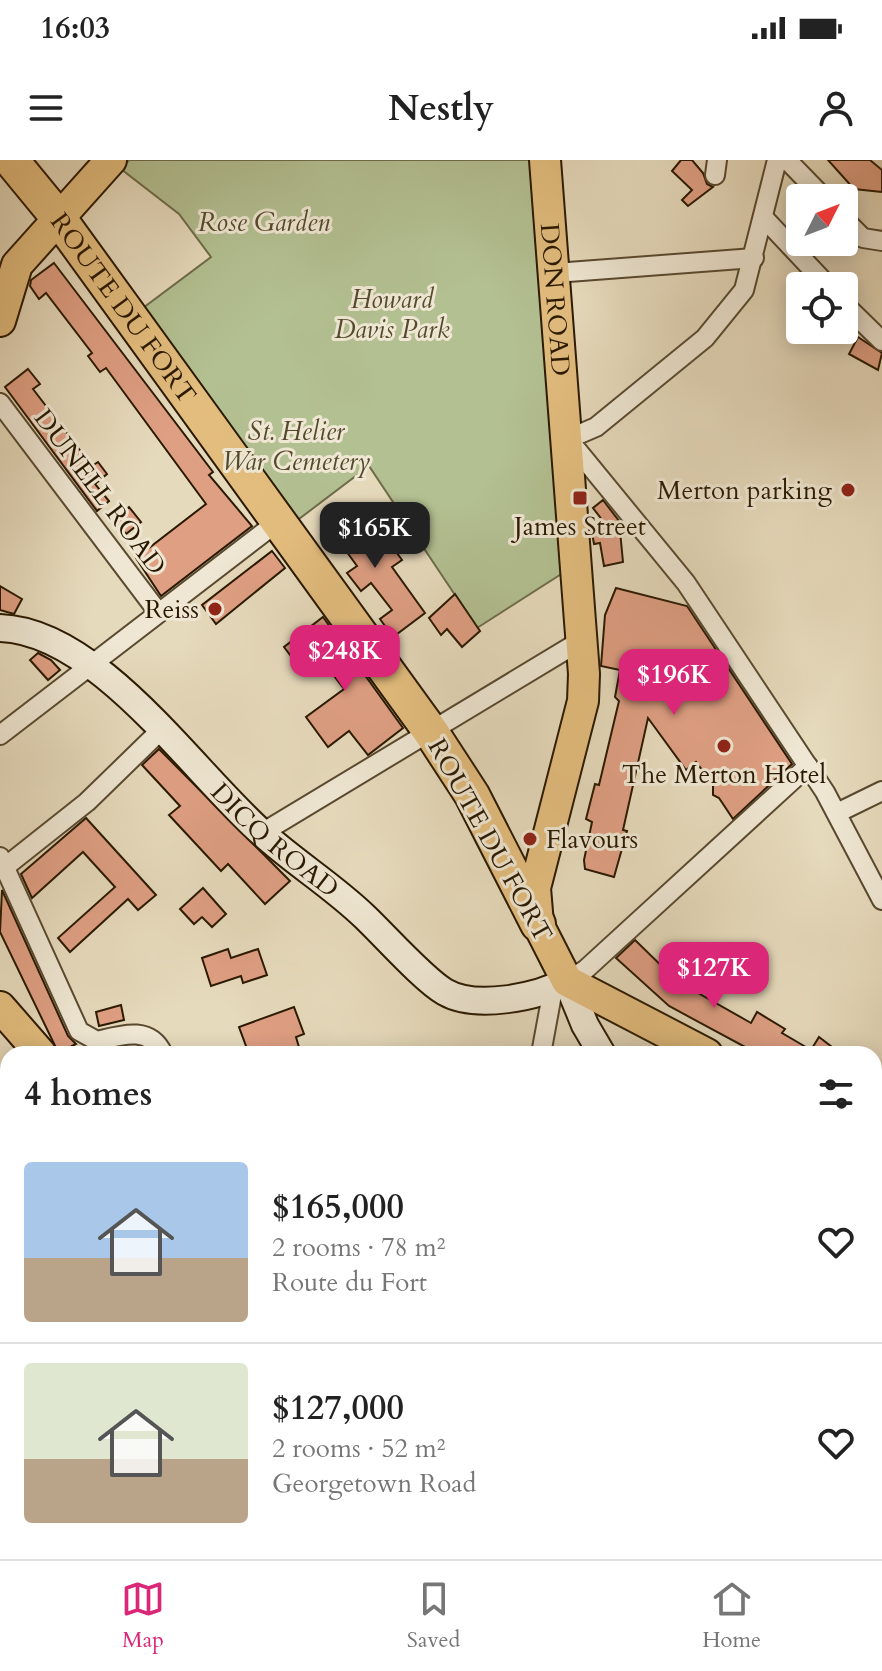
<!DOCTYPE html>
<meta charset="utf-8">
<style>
body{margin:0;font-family:Cardo,serif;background:#f6f6f6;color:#222;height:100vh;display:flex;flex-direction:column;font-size:30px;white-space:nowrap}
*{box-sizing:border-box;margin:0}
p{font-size:26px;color:#767676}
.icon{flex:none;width:44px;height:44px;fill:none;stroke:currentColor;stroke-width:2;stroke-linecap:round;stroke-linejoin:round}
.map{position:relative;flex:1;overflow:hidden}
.drawer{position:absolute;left:0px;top:886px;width:882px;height:514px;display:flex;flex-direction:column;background:#fff;border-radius:24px 24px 0 0;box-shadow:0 4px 20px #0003}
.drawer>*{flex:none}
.needle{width:52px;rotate:48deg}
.controls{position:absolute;left:786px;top:24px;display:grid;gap:16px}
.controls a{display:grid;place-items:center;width:72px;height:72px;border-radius:8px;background:#fff;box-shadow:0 4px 20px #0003;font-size:40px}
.price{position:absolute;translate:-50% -68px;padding:0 18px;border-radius:16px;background:#db2777;color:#fff;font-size:26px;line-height:52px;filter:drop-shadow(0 2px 4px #0008)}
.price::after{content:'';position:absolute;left:50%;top:48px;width:24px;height:18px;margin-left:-12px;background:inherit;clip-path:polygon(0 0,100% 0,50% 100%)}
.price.active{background:#222;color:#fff}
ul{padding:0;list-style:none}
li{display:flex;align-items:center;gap:24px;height:200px;padding:0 24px}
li+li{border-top:2px solid #e0e0e0}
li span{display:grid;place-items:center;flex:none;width:224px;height:160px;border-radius:8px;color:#555}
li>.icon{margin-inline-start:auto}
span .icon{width:96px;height:96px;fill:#fffc;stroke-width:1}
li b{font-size:34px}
h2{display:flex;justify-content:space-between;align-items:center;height:96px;padding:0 24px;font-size:34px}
.status{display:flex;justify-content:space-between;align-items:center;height:56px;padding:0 40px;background:#fff;direction:ltr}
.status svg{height:22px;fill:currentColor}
header{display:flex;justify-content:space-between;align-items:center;height:104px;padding:0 24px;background:#fff;font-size:36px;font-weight:700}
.tab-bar{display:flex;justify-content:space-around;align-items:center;height:112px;border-top:2px solid #e0e0e0;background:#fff;font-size:22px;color:#767676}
.tab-bar a{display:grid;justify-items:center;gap:4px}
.tab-bar .active{color:#db2777}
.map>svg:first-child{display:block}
</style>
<div class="status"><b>16:03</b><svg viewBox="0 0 49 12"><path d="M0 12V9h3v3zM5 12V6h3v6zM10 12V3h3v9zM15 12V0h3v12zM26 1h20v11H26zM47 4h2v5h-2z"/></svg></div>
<header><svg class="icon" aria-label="menu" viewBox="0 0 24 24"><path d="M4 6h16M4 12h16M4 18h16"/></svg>Nestly<svg class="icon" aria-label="person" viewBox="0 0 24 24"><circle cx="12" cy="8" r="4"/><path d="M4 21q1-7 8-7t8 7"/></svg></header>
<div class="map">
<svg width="882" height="1399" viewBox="0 0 882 1399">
<rect width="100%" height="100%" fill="#e6dabc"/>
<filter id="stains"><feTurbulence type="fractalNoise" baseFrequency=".0025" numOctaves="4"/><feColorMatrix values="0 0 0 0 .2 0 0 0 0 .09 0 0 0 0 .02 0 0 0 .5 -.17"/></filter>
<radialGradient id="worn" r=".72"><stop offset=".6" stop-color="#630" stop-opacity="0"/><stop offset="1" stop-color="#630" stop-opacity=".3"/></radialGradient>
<!-- green -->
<polygon fill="#b3c092" stroke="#6e6c4a" stroke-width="2" points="129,0 535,0 566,411 477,468 369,306 291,365 139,151 211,97 179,54 121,9"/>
<!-- water -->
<polygon fill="#97bab5" stroke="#6b7a6d" stroke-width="2" points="0,1305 8,1392 10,1399 0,1399"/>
<!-- building -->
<g fill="#df9f83" stroke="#2a1901" stroke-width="2">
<polygon points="681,0 692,0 703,13 707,24 713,27 688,46 682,40 692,30 672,11"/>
<polygon points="828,0 870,0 882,10 882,32 854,29"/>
<polygon points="54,103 213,312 209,315 252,366 161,436 136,398 206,344 106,208 100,212 88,196 92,193 46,133 39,139 30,126 31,120"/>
<polygon points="858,177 882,193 878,210 849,194"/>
<polygon points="28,209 40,224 33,229 92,306 98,302 107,314 95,324 109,341 97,351 5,227"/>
<polygon points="603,340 619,361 623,402 604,406 600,383 594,384 591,367 606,365 593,348"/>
<polygon points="344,344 379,390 389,382 402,400 392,407 425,453 393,477 380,459 392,450 371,423 361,431 347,413 357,406 323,359"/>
<polygon points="129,347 141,362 126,374 114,358"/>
<polygon points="272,391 285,408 216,464 202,445"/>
<polygon points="0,426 22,439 14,454 0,450"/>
<polygon points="616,428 687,446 792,604 733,659 719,638 713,635 713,624 696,602 686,610 648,558 623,670 627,671 614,717 585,709 584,700 592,662 586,659 595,624 599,625 619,541 615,537 620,510 601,506 605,455"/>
<polygon points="455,434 480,471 462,487 447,469 441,475 429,458"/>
<polygon points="323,457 403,568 368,595 349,571 328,587 306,557 344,529 315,491 297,504 284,487"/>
<polygon points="38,493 51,500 60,510 48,520 30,500"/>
<polygon points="159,589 290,721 265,744 228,704 221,711 169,655 180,646 142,605"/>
<polygon points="86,658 156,735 138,750 128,739 70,792 58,778 115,727 83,692 32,738 21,714"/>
<polygon points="203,728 226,754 212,767 202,757 194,764 180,749"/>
<polygon points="2,730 68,876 76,884 72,886 77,894 59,894 0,772"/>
<polygon points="635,780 677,821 751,863 757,852 785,869 782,873 811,890 819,877 841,894 758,894 669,846 616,798"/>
<polygon points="228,789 231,798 258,789 267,815 243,823 241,816 211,826 202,798"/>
<polygon points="121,845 124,860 99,866 96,852"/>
<polygon points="294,847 304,874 296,877 301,894 249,894 239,867"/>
</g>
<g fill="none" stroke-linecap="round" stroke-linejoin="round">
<!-- street casing -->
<g stroke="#594930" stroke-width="22">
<g id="street">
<polyline points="777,0 744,130 705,178 596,267 568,279 686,423 825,632 882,740"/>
<polyline points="787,0 824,38"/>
<polyline points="715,15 717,0"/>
<polyline points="763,57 828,126"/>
<polyline points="844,59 863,78 882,81"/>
<polyline points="555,113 754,98"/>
<polyline points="844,144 882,181"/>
<polyline points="0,243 158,452"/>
<polyline points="0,575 276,363"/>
<polyline points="837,653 882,631"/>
<polyline points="262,673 582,480"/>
<path d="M 0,697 L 79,871 L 97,881 C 121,875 150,865 163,894"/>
<polyline points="5,707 87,642 161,570"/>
<polyline points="567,821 585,810 808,606"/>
<polyline points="541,894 553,829"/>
<polyline points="874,1241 882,1234"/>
<polyline points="847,1392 863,1399"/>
<polyline points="771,1399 772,1392"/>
</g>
</g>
<!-- secondary casing -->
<g stroke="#2a1901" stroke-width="30">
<g id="secondary">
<path id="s1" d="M 0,468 C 98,471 193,612 262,673 C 295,703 333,726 365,757 C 385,776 424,820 445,832 C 476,850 538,837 567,821 L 585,865 L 602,894"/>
<polyline points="739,1399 739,1392"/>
</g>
</g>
<!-- primary casing -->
<g stroke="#2a1901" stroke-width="34">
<g id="primary">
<path id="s2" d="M 545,0 L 584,514 L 583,541 L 535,728 L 538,764 L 567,821 L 707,894"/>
<polyline points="0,161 17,105 111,0"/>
<polyline points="0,847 41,894"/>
<polyline points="874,985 882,989"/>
<polyline points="265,1392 266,1399"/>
<polyline points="171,1399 172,1392"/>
</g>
</g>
<!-- highway casing -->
<g stroke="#2a1901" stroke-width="38">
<g id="highway">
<path id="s3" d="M 11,0 L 57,56 L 431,572 L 472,635 L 538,764"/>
</g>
</g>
<!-- street -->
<use href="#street" stroke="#efe7d3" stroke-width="18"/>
<!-- secondary -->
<use href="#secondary" stroke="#efe7d3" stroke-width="26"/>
<!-- primary -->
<use href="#primary" stroke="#e3bd7e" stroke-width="30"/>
<!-- highway -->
<use href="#highway" stroke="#e3bd7e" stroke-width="34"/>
</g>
<!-- markers -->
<g fill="#8f2418" stroke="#efe7d3" stroke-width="3">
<circle cx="848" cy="330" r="8"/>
<rect x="572" y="330" width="16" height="16" rx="4"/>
<circle cx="215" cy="449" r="8"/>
<circle cx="724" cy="586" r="8"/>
<circle cx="530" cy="679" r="8"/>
</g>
<g text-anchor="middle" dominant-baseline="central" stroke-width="6" stroke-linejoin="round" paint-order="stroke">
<!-- park labels -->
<g font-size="26" font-style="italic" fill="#534b2c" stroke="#efe7d3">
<text x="264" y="62">Rose Garden</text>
<text x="392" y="139">Howard<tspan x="392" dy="30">Davis Park</tspan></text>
<text x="296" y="271">St. Helier<tspan x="296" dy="30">War Cemetery</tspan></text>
</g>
<!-- street labels -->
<g font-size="26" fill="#2a1901" stroke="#efe7d3">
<text stroke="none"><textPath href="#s2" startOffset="140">DON ROAD</textPath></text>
<text stroke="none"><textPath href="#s3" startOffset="186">ROUTE DU FORT</textPath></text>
<text transform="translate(100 332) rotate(53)">DUNELL ROAD</text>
<text stroke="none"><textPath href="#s1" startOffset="354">DICQ ROAD</textPath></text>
<text transform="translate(490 680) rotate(61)">ROUTE DU FORT</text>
</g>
<!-- poi labels -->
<g font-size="26" fill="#2a1901" stroke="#efe7d3" text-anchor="end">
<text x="832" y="330">Merton parking</text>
<text x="580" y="366" text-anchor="middle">James Street</text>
<text x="199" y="449">Reiss</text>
<text x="724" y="614" text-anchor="middle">The Merton Hotel</text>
<text x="546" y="679" text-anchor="start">Flavours</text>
</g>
</g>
<rect width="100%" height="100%" filter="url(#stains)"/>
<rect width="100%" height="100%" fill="url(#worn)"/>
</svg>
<div class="controls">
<a><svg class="needle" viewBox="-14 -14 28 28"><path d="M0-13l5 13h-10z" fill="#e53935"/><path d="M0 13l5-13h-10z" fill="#767676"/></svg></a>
<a><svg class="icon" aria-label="locate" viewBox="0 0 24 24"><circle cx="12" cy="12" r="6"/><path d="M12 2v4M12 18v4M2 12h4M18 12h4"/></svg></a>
</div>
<b class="price active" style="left:375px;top:410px">$165K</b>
<b class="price" style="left:345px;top:533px">$248K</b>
<b class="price" style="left:674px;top:557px">$196K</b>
<b class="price" style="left:714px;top:850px">$127K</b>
<section class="drawer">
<h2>4 homes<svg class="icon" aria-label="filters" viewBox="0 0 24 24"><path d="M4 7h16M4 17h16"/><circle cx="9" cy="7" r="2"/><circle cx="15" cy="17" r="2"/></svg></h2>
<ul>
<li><span style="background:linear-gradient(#a9c7e8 60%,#b9a48a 0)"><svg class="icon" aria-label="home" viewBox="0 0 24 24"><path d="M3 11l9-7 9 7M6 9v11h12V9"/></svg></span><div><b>$165,000</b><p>2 rooms · 78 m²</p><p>Route du Fort</p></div><svg class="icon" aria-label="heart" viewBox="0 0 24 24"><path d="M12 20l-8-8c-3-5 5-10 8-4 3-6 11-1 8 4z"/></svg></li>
<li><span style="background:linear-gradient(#dfe7d0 60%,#b9a48a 0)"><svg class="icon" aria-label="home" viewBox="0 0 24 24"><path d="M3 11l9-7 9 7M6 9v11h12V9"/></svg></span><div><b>$127,000</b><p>2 rooms · 52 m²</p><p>Georgetown Road</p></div><svg class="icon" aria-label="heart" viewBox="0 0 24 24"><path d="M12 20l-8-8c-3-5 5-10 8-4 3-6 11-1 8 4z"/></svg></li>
</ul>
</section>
</div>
<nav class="tab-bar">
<a class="active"><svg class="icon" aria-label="map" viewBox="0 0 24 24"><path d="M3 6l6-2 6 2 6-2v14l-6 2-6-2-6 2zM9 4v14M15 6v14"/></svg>Map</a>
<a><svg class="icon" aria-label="saved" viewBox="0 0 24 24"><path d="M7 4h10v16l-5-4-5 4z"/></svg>Saved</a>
<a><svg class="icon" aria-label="home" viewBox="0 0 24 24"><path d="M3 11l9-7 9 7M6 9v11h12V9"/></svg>Home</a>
</nav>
